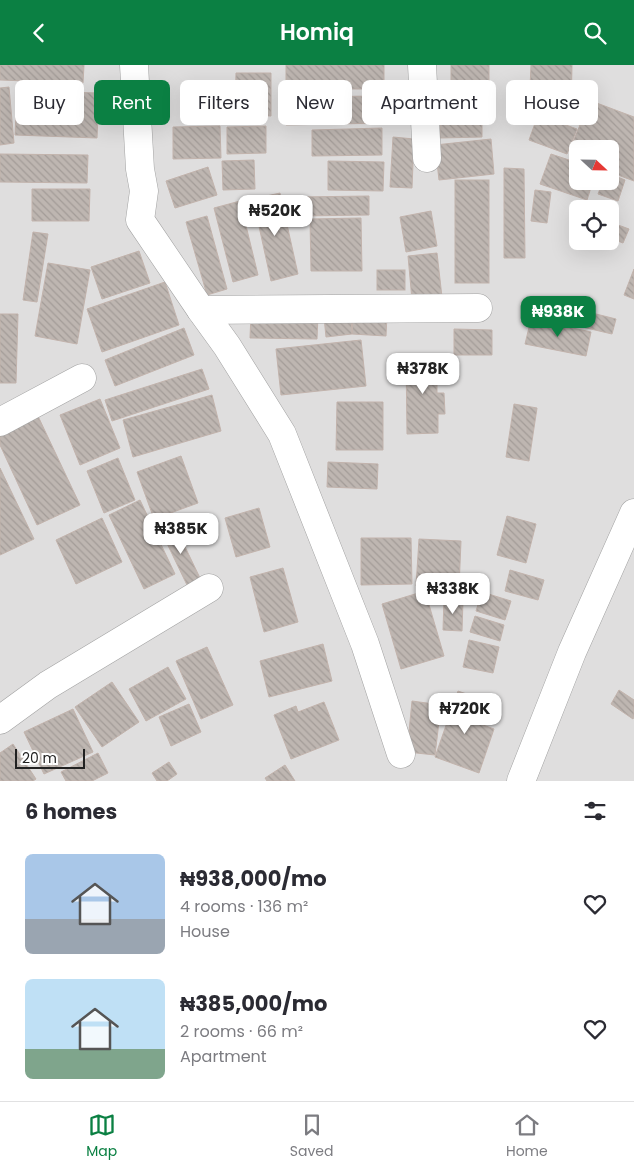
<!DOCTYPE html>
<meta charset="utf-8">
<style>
body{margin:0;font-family:Poppins,sans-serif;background:#f7f7f7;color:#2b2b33;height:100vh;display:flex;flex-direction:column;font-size:19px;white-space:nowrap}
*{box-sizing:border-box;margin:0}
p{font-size:16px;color:#7c7c81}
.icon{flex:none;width:28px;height:28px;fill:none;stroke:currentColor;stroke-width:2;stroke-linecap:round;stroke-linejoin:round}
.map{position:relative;height:716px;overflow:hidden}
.panel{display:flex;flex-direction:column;background:#fff;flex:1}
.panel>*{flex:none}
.guide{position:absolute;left:15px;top:15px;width:605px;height:45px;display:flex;gap:10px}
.needle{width:32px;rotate:112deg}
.buttons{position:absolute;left:569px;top:75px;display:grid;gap:10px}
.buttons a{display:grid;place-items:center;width:50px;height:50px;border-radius:8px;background:#fff;box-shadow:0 5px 20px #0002;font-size:25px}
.scale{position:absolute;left:15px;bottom:12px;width:70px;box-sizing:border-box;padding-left:5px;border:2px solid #212121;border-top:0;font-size:14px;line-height:18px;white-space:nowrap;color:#212121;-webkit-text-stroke:4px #fff;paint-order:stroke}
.price{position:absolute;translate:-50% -42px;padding:0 11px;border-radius:10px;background:#fff;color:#222;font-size:16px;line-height:32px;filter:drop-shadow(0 1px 2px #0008)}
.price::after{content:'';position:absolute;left:50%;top:30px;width:15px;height:11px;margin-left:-8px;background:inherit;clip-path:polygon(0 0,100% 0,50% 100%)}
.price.selected{background:#0b8043;color:#fff}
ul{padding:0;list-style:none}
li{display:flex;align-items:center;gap:15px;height:125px;padding:0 25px}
li span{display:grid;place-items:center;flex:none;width:140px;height:100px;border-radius:8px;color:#555}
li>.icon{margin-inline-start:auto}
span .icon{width:60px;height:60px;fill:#fffc;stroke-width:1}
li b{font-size:21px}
h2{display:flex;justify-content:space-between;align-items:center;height:60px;padding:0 25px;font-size:21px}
.tag{padding:0 18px;border-radius:8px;background:#fff;box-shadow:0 5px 20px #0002;font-size:18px;line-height:45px}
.tag.selected{background:#0b8043;color:#fff}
header{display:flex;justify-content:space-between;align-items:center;height:65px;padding:0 25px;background:#0b8043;color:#fff;font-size:22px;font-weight:600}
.tab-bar{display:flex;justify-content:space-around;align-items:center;height:70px;border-top:1px solid #e1e1e2;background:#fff;font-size:14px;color:#7c7c81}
.tab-bar a{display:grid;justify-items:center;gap:2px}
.tab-bar .selected{color:#0b8043}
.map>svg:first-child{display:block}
</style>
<header><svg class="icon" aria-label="back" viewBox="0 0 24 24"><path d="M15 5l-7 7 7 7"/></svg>Homiq<svg class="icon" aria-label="search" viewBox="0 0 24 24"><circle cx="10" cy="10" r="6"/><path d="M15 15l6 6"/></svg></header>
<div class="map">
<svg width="634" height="716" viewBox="0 0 634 716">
<defs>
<pattern id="building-back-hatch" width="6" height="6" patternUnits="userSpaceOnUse" patternTransform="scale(1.25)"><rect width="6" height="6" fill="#beb6b1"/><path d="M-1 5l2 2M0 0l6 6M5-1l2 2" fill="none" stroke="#a39c98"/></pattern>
</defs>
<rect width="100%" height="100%" fill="#f1ede9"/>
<!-- residential -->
<path fill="#dfdede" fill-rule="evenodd" d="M 0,0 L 634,0 L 634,716 L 0,716 ZM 578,84 L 610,84 L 610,116 L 578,116 ZM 578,144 L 610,144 L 610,176 L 578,176 Z"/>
<!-- building -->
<g fill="url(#building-back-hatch)" stroke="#c2b3ac">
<polygon points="0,0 84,0 83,18 0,15"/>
<rect x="286" y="0" width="98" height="24"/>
<rect x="451" y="0" width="38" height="24"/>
<polygon points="531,0 572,0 571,45 529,45"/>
<polygon points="236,8 271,8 271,51 235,50"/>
<polygon points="9,22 14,78 0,80 0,23"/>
<polygon points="17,26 99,28 97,73 15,70"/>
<polygon points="383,31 383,58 286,60 285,32"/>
<polygon points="586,34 634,52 634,116 610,107 610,84 578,84 578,94 574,93 579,79 573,77 580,60 576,59"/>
<polygon points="538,50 577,64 567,89 529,75"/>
<polygon points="482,54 482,72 440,73 440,55"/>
<polygon points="220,61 221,93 173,94 173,62"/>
<polygon points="266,61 266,88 227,89 227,62"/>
<polygon points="382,63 382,90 312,91 312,65"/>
<polygon points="393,72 414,74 412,123 390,122"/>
<polygon points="491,74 494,109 439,115 435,80"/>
<polygon points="0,89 88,90 87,118 0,117"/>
<polygon points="551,89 578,98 578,116 593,116 587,135 540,119"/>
<polygon points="254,95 255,124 223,125 222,96"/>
<polygon points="328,96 384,97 383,126 328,125"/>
<polygon points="208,102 217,130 175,143 166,116"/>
<polygon points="504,103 524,104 525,193 504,193"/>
<polygon points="610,109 625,115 618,136 598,129 603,116 610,116"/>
<rect x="455" y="115" width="34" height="103"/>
<polygon points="32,124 90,124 89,156 32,156"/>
<polygon points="535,125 551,127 547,158 531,156"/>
<polygon points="280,128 298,209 271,216 253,134"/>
<polygon points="369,131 369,150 299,151 299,132"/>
<polygon points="240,136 258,210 233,217 214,143"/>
<polygon points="431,146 437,181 406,187 400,152"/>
<polygon points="207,151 227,224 207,230 186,157"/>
<polygon points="361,153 362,206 311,206 310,154"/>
<polygon points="610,157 629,164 623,178 610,173"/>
<polygon points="33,167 48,169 37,237 23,235"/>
<polygon points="139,186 150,218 102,234 91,202"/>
<polygon points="437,188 442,232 412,235 408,191"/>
<polygon points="48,198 90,205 77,279 35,271"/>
<polygon points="634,204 634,234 624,230"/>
<rect x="377" y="205" width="28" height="20"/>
<polygon points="165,217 179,260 102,287 87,244"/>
<polygon points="544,236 616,254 612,269 540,252"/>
<polygon points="353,248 387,250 386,271 352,269"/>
<polygon points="0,249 18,249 16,318 0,318"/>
<polygon points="251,249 318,250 317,274 250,273"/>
<polygon points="351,250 352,269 326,272 324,252"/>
<polygon points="531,254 591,267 586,291 525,279"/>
<polygon points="184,263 194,290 115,321 105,295"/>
<polygon points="454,264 492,265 492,290 454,290"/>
<polygon points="361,275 366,321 281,330 276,284"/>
<polygon points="437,290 437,328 444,328 445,349 438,349 438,368 407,369 406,291"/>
<polygon points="202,304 209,324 112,356 105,335"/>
<polygon points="212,330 221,366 133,392 123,355"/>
<polygon points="100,334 120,383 80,400 60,350"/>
<polygon points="337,337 383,337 383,385 336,385"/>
<polygon points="514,339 537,343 529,396 506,392"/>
<polygon points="37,349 80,440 37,460 0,380 0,367"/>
<polygon points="181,391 198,438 154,454 137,407"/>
<polygon points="118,393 135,435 104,448 87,406"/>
<polygon points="328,397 378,399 377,424 327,422"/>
<polygon points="0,403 34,474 0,490"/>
<polygon points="140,435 175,509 144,524 109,450"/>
<polygon points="259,443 270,482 236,492 225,453"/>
<polygon points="507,451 536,459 526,498 497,490"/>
<polygon points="102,453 122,497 76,519 56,475"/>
<polygon points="175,461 200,513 187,520 162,468"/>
<polygon points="361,473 411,473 412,519 361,520"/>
<polygon points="419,474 461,476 459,523 416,521"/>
<polygon points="283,503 298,557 264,567 250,512"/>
<polygon points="510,505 544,515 538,535 505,526"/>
<polygon points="425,526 444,591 401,604 382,539"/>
<polygon points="482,527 511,536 505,555 476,546"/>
<polygon points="444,534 463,535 462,566 443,565"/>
<polygon points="475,551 504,560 500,576 470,567"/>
<polygon points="469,575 499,582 493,608 463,602"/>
<polygon points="323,579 332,616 269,632 260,596"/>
<polygon points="207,582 233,640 201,654 176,596"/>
<polygon points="168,602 186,634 146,656 129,624"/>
<polygon points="112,617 139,657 102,682 75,642"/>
<polygon points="619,625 634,635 634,652 633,654 611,639"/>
<polygon points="458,626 478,633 473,646 487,651 483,660 494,664 479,708 435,692"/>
<polygon points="412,636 441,640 435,690 407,687"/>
<polygon points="324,637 339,675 291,694 274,650 296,641 298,647"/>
<polygon points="189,639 201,667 171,681 159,652"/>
<polygon points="73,644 93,687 44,709 24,667"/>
<polygon points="13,679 36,714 33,716 0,716 0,688"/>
<polygon points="98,688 108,708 92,716 66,716 61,707"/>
<polygon points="169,697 177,709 167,716 157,716 152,708"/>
<polygon points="285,700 295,716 267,716 265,713"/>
</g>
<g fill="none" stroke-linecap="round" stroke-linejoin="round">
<!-- minor casing -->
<g stroke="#a2a2a2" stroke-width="29">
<g id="minor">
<polyline points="134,0 140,104 144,126 140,155 201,245 227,281 282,369 365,579 401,689"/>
<polyline points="422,0 427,93"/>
<polyline points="201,245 478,243"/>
<polyline points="0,357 82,313"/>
<polyline points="0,655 48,620 209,523"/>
<polyline points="521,716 572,587 634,448"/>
</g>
</g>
<!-- minor -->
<use href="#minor" stroke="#fff" stroke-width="28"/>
</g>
</svg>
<div class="buttons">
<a><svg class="needle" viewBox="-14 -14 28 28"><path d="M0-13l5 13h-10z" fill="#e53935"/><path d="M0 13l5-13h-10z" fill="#7c7c81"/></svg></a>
<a><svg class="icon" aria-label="locate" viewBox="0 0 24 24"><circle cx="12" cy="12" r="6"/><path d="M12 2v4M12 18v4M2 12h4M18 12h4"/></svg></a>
</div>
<div class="scale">20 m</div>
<b class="price" style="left:275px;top:172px">₦520K</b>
<b class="price selected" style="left:558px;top:273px">₦938K</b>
<b class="price" style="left:423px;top:330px">₦378K</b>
<b class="price" style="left:181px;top:490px">₦385K</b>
<b class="price" style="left:453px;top:550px">₦338K</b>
<b class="price" style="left:465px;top:670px">₦720K</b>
<div class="guide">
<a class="tag">Buy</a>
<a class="tag selected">Rent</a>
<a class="tag">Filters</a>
<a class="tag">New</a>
<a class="tag">Apartment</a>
<a class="tag">House</a>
</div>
</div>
<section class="panel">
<h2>6 homes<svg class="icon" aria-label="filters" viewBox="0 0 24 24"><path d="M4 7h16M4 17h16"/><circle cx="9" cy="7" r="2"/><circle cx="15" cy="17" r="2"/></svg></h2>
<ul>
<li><span style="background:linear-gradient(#a9c7e8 65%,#9aa5b1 0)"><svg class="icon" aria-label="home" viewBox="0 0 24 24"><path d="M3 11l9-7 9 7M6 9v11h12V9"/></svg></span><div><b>₦938,000/mo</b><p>4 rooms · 136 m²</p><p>House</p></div><svg class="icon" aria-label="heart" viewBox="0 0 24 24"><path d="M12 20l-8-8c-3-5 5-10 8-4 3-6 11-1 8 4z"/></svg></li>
<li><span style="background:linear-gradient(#bfe0f5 70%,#7fa58c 0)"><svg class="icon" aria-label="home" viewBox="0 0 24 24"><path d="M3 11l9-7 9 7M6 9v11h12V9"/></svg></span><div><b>₦385,000/mo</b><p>2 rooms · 66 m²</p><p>Apartment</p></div><svg class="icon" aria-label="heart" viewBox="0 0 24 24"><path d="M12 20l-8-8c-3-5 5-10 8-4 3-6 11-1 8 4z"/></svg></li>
</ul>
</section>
<nav class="tab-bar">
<a class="selected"><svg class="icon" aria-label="map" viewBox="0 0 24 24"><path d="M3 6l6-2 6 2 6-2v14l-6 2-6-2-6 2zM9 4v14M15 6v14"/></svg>Map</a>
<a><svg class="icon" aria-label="saved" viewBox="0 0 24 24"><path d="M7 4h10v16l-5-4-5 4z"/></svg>Saved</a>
<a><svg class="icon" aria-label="home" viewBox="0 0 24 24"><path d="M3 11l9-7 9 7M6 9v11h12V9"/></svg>Home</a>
</nav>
